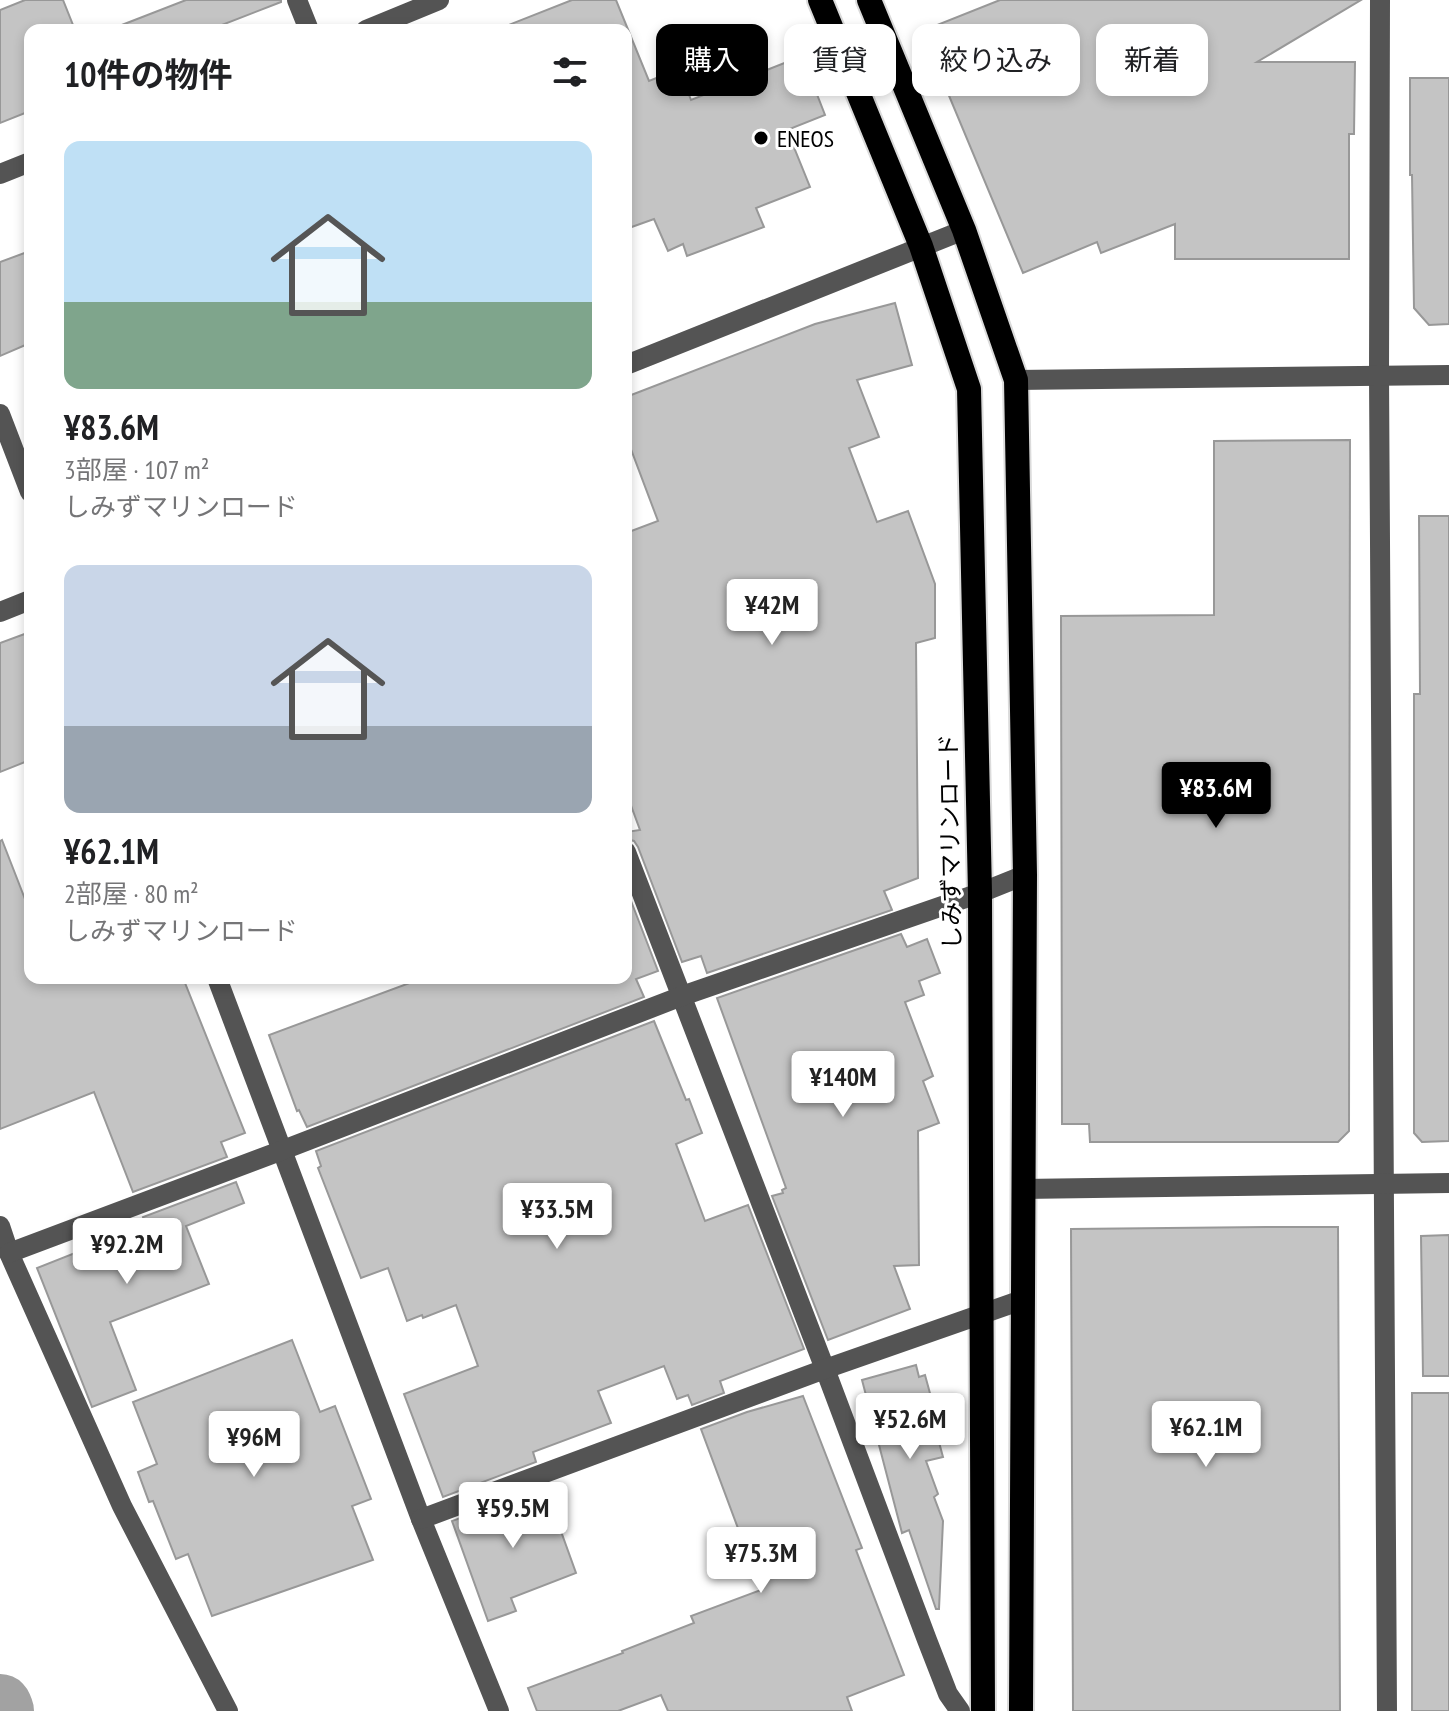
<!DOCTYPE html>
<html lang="ja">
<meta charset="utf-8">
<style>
body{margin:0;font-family:"PT Sans Narrow","Noto Sans JP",sans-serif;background:#f6f6f6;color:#202124;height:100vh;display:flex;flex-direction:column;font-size:30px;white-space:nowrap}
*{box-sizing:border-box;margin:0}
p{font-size:26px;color:#757577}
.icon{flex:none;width:44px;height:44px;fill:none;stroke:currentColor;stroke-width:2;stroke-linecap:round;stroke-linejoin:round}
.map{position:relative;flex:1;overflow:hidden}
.side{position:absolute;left:24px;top:24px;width:608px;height:960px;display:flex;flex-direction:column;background:#fff;border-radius:16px;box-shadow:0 4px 12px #0003}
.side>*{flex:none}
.guide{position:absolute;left:656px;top:24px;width:672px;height:72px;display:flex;gap:16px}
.price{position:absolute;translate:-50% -68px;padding:0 18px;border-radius:8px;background:#fff;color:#222;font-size:26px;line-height:52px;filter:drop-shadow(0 2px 4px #0008)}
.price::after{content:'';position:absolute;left:50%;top:48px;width:24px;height:18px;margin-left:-12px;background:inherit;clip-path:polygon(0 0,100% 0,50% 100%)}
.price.selected{background:#000;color:#fff}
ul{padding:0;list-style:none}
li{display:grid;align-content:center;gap:16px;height:424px;padding:0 40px}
li span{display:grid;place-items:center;height:248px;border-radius:16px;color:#555}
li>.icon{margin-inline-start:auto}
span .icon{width:144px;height:144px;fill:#fffc;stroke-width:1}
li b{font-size:34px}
h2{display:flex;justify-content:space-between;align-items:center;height:96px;padding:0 40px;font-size:34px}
.pill{padding:0 28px;border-radius:16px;background:#fff;box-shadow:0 4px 12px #0003;font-size:28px;line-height:72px}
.pill.selected{background:#000;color:#fff}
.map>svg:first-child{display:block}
</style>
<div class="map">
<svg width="1449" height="1711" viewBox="0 0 1449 1711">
<rect width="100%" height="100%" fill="#fff"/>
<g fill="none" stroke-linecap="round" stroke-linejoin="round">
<!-- river -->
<polyline stroke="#a2a2a2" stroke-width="64" points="0,1706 2,1711"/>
</g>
<!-- building -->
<g fill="#c4c4c4" stroke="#989898" stroke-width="2">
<polygon points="25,0 63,0 75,30 30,30 30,111 0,123 0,10"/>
<polygon points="186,0 281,0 281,2 209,30 114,30 114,28"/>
<polygon points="572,0 616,0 649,81 679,69 691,100 802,56 825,115 787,130 810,187 756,208 764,227 687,256 683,244 668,251 654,219 626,229 626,30 501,30 501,28"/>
<polygon points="1000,0 1361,0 1257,62 1355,62 1354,134 1349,134 1349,259 1175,259 1175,224 1101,253 1097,242 1023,273 922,31"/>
<polygon points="1410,78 1449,78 1449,324 1429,325 1414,308 1412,175 1410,175"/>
<polygon points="30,251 30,343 0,356 0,262"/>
<polygon points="895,303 912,365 857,380 879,437 849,448 877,522 908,511 935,584 935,638 916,643 918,878 884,891 892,910 707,973 701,956 682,962 638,847 634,841 626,839 626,832 640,830 626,792 626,533 658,521 626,436 626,397 815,324"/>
<polygon points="1350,440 1349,1131 1338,1142 1090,1142 1089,1124 1062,1124 1061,616 1214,615 1214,441"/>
<polygon points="1419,516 1449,516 1449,1141 1422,1142 1414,1133 1414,694 1420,694"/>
<polygon points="30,632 30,760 0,772 0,643"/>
<polygon points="2,840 30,912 30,978 183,978 245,1133 221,1142 227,1157 133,1192 94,1092 0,1129 0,841"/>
<polygon points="626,888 658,971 636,979 644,997 307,1127 299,1110 297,1111 269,1035 423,978 626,978"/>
<polygon points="901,934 907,947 927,939 940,973 919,981 924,995 905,1002 933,1076 923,1081 939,1123 918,1131 919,1265 894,1266 910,1309 828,1340 772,1196 783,1193 782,1190 786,1188 717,998"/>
<polygon points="654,1021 686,1100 689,1099 702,1133 676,1144 705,1221 748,1205 804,1349 720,1381 724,1393 692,1405 688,1395 677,1399 664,1366 598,1391 611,1423 533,1452 536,1462 443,1497 404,1394 478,1366 456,1305 423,1318 422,1315 407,1321 388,1268 361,1278 318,1168 321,1166 316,1151"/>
<polygon points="236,1182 244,1203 186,1226 209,1284 110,1322 136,1390 92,1407 37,1268 146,1225 143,1217"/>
<polygon points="1266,1227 1338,1227 1340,1711 1073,1711 1071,1229"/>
<polygon points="1449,1235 1449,1376 1423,1376 1421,1236"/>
<polygon points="292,1340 320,1412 335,1406 371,1499 352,1506 373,1560 212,1616 188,1554 176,1559 153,1501 149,1502 138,1472 157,1464 133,1402"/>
<polygon points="916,1365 919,1377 925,1375 934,1408 930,1409 943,1457 926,1461 938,1494 934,1497 943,1521 939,1609 936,1609 909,1530 902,1533 862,1380"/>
<rect x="1412" y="1393" width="37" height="318"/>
<polygon points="803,1396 862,1548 856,1550 904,1675 847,1697 852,1711 668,1711 661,1695 618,1711 537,1711 528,1688 623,1653 622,1651 694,1623 691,1616 761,1590 701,1429 747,1412"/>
<polygon points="545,1487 576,1573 511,1598 516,1611 488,1621 452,1521"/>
</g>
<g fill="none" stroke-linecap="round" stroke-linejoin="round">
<!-- highway casing -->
<g stroke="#dbdbdb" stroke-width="28">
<g id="highway">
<polyline points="820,0 921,246 969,389 980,893 983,1711"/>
<polyline points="869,0 964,230 1016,380 1025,875 1021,1711"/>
</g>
</g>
<!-- minor -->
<g stroke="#545454" stroke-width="20">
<polyline points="297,0 309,30"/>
<polyline points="1380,0 1379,375 1387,1711"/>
<polyline points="366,30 439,0"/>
<polyline points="0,174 30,162"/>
<polyline points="626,365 964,230"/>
<polyline points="1016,380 1449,375"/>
<polyline points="0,414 30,492"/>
<polyline points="0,612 30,600"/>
<polyline points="626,852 825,1369 927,1640 948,1694 960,1711"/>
<polyline points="217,978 421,1519 499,1711"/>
<polyline points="1022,1189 1449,1183"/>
<polyline points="0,1226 9,1253 122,1506 228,1711"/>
<polyline points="9,1253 283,1150 682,996 980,893 1025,875"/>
<polyline points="421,1519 825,1369 1022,1300"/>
</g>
<!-- highway -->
<use href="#highway" stroke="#000" stroke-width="24"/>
</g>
<!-- markers -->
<circle fill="#000" stroke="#fff" stroke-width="3" cx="761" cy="138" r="8"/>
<g text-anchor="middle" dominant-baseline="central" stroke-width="6" stroke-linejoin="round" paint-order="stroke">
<!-- poi labels -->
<g font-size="24" fill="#000" stroke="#fff" text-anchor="start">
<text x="777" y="138">ENEOS</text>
</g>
<!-- street labels -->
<g font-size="24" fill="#000" stroke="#fff">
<text transform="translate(950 842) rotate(-91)">しみずマリンロード</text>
</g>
</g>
</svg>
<b class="price" style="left:772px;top:647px">¥42M</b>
<b class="price selected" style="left:1216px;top:830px">¥83.6M</b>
<b class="price" style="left:843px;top:1119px">¥140M</b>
<b class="price" style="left:557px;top:1251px">¥33.5M</b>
<b class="price" style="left:127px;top:1286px">¥92.2M</b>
<b class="price" style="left:910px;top:1461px">¥52.6M</b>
<b class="price" style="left:1206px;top:1469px">¥62.1M</b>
<b class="price" style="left:254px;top:1479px">¥96M</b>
<b class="price" style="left:513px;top:1550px">¥59.5M</b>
<b class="price" style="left:761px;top:1595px">¥75.3M</b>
<div class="guide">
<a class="pill selected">購入</a>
<a class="pill">賃貸</a>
<a class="pill">絞り込み</a>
<a class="pill">新着</a>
</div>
<section class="side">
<h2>10件の物件<svg class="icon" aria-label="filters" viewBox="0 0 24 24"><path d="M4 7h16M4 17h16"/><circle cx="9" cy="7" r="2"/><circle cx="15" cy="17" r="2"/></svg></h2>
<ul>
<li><span style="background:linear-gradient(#bfe0f5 65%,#7fa58c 0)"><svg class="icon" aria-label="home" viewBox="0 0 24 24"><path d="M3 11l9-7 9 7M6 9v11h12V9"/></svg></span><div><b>¥83.6M</b><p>3部屋 · 107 m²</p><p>しみずマリンロード</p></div></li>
<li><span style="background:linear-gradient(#c9d6e8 65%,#9aa5b1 0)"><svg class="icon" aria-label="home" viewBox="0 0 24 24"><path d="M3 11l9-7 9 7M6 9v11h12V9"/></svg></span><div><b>¥62.1M</b><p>2部屋 · 80 m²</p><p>しみずマリンロード</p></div></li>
</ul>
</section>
</div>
